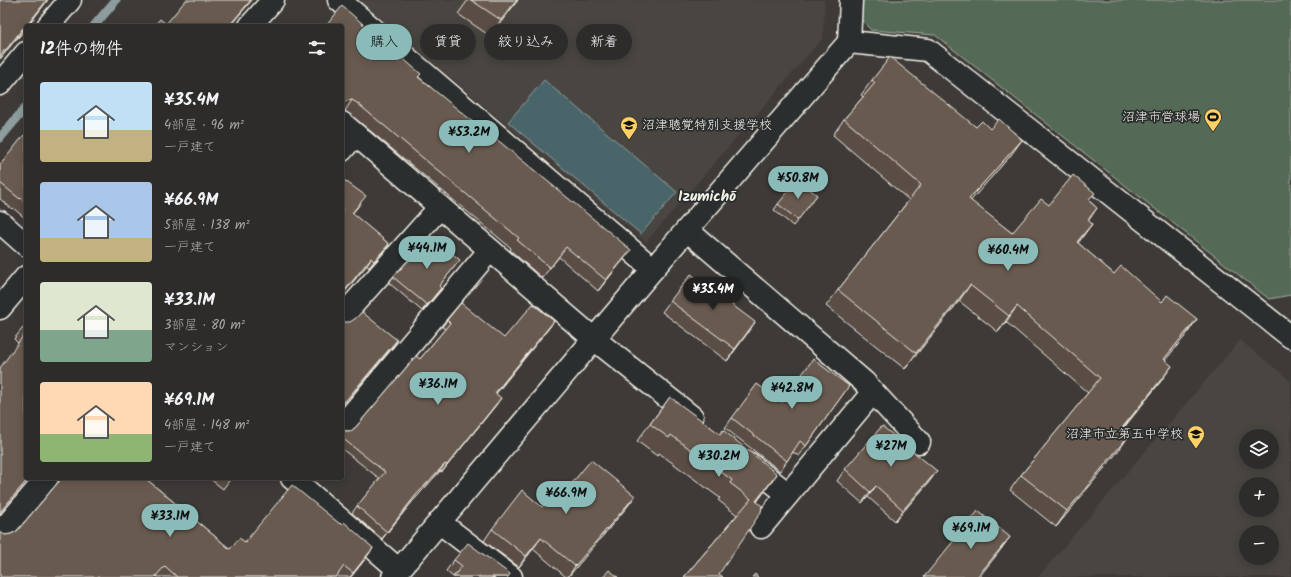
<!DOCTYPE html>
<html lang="ja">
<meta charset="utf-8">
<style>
body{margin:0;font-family:Kalam,"Klee One",sans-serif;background:#363432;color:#f1f3f6;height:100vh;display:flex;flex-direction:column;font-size:15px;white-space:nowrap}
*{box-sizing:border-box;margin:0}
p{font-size:13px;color:#a7a7a8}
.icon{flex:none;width:22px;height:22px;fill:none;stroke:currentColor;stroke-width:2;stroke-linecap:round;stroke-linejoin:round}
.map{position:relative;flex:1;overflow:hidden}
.sheet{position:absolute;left:24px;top:24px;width:320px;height:456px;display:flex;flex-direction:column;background:#2e2c2a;border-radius:4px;box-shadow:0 2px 10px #0003,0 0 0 1px #494847}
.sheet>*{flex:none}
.hud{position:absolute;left:356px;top:24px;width:380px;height:36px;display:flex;gap:8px}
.tools{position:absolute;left:1239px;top:429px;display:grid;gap:8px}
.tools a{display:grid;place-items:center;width:40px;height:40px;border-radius:50%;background:#2e2c2a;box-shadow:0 2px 10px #0003,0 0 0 1px #494847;font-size:20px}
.price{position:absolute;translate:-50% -34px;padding:0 9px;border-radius:14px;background:#8bbbb9;color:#111;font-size:13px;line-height:26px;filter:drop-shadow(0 1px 2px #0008)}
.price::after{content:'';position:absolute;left:50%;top:24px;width:12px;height:9px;margin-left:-6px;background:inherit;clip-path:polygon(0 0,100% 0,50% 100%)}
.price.active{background:#222;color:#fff}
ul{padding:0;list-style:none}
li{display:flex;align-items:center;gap:12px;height:100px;padding:0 16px}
li span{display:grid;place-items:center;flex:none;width:112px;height:80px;border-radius:4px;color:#555}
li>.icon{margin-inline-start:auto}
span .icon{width:48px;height:48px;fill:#fffc;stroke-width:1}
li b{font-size:17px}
h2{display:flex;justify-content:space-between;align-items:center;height:48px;padding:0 16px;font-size:17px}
.chip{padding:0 14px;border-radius:18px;background:#2e2c2a;box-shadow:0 2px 10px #0003,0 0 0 1px #494847;font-size:14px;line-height:36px}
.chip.active{background:#8bbbb9;color:#111}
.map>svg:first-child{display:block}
</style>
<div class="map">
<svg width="1291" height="577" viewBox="0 0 1291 577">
<rect width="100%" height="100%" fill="#3d3a38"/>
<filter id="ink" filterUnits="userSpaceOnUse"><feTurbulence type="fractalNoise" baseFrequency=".025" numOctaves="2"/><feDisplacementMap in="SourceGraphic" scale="8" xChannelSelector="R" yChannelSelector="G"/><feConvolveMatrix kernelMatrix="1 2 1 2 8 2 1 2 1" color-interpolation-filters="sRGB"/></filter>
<g filter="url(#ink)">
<!-- built -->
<g fill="#4a443f" fill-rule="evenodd">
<polygon points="358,0 825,0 823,38 646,242"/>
<path d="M 1240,340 L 1291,381 L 1291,577 L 1038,577 ZM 1246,436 L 1272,436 L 1272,462 L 1246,462 ZM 1246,484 L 1272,484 L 1272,510 L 1246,510 ZM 1246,532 L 1272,532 L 1272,558 L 1246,558 Z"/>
</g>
<!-- green -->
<polygon fill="#556b57" stroke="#a4aea0" points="861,0 1291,0 1291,295 1269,299 935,35 871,30 860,19"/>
<!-- water -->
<polygon fill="#48656b" stroke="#8d9d9d" points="544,80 677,192 641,234 508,122"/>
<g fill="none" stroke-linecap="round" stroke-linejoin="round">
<!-- stream -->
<g stroke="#8d9d9d" stroke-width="9">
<polyline points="94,26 116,0"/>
<polyline points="0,138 26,107"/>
</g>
<!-- minor casing -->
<g stroke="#f4f1e8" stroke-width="25">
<g id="minor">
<polyline points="339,0 653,269"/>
<polyline points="48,26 70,0"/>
<polyline points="250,26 273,0"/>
<polyline points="849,42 928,50 1291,337"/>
<polyline points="0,84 26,53"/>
<polyline points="342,123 594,339 692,417"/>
<polyline points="342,150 355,135"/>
<polyline points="0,222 26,245"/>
<polyline points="687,230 864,382 919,442"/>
<polyline points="0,308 26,277"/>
<polyline points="342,317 440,207"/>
<polyline points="342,426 490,250"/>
<polyline points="748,463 788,494"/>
<polyline points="292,478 399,570"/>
<polyline points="439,522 511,577"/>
<polyline points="761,527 873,392"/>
<polyline points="0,533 47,478"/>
<polyline points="393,577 653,269 849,42 851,0"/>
</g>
</g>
<!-- minor -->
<use href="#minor" stroke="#2a2d2e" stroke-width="22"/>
</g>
<!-- wall -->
<g fill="#5a4d45" stroke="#f4f1e8">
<polygon points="0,0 26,28 17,39 16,39 0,59"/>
<polygon points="468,0 518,0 490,36 458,14"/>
<polygon points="342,26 419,77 623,260 598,291 559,257 542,278 510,250 511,248 350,114 345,111"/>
<polygon points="872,80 976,127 1011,155 970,201 1012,233 1049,205 1089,201 1097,208 1089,220 1081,239 1078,243 1114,274 1162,302 1197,319 1186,335 1165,360 1161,381 1123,429 1130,434 1119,450 1056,527 1010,490 1021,475 1088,393 1006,322 998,332 959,301 905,369 826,306 838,290 909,200 833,135 844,119 863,97 861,95"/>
<polygon points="26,137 26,219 13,208 12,209 0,199 0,165"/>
<polygon points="342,182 361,203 352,214 389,244 384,251 369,268 367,265 342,295"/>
<polygon points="817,195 793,226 774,210 778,204"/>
<polygon points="409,261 455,266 439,286 441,288 437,294 422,311 389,283 393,277"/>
<polygon points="670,301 755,322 727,361 662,312"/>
<polygon points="447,320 504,338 554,321 549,328 496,394 496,405 442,472 440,471 412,502 382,539 352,513 357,506 380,479 342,449 342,430 345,431 351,431 356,427 420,359 445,329 442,327"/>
<polygon points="26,324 26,478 31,478 0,514 18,343 14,339"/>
<polygon points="849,386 799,456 793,452 780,471 725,428 732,418 782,402"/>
<polygon points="670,397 765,491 757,502 684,577 737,515 718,500 720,498 659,453 657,456 637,441"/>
<polygon points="845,469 937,471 929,482 895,521 868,497 862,503 837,481"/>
<polygon points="59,478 145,478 230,549 245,542 340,524 373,548 366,558 351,577 337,577 336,576 336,577 158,577 5,535 11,534 17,531 59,481"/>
<polygon points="209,478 231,478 223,489"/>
<polygon points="568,488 635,496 627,507 568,577 566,577 533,549 519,567 484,541 492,529 542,507"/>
<polygon points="454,560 508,577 453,577 446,571"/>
</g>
<!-- shaded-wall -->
<g fill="#4a3f38" stroke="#f4f1e8">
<polygon points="47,0 48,0 28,26 27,26"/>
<polygon points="251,0 252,0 230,26 229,26"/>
<polygon points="517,0 518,0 490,36 501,20"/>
<polygon points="26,27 26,28 17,39"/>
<polygon points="23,28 16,39 0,59 6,50"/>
<polygon points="352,100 345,111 342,111 342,103 346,101"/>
<polygon points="1022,140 1011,155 958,215 969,199"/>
<polygon points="1092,224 1081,239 1066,258 1077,242"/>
<polygon points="389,244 384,251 369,268 374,261"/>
<polygon points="631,250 623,260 598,291 606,280"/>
<polygon points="371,258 367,265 342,295 342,294"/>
<polygon points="970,285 959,301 905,369 916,353"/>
<polygon points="441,288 437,294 422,311 427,305"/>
<polygon points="1017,306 1006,322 998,332 1009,316"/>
<polygon points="1197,319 1186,335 1153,375 1164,359"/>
<polygon points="554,321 549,328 490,400 495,393"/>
<polygon points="755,322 747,334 727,361 735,349"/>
<polygon points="397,340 392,347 342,407 342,405"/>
<polygon points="1172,366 1161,381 1111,443 1122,428"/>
<polygon points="501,398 496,405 442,472 447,465"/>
<polygon points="1130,434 1119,450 1056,527 1067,511"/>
<polygon points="445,464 440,471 412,502 382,539 387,532 416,495"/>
<polygon points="937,471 929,482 895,521 903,510"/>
<polygon points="777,474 765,491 743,519 756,501"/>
<polygon points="29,478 31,478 0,514 0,512"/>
<polygon points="876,486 868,497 862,503 870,492"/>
<polygon points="635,496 627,507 568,577 575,566"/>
<polygon points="1010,537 999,552 979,577 977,577"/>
<polygon points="541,538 533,549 519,567 526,556"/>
<polygon points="373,548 366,558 351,577 350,577"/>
</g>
<!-- building -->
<g fill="#695a50" stroke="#f4f1e8">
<polygon points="0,0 47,0 24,29 23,28 6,50 5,49 0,56"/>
<polygon points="186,0 251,0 229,26 154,26 160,19 166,24"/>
<polygon points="471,0 517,0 501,20"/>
<polygon points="342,6 421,74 418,77 482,129 483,128 631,250 606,280 566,247 550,268 517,240 519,238 357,103 352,100 346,101 342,103 342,26 326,26"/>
<polygon points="890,57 976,127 982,121 990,129 999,119 1022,140 969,199 1012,233 1041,199 1049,205 1073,175 1095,193 1088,200 1097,208 1088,220 1092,224 1077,242 1114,274 1121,266 1162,302 1167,295 1197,319 1164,359 1172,366 1122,428 1130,434 1067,511 1021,475 1100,378 1017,306 1009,316 970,285 916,353 838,290 921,185 844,119 875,83 872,80"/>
<polygon points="24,135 26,137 26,203 20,198 20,199 0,183 0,165"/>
<polygon points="344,180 366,196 352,213 389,244 374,261 371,258 342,294 342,182"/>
<polygon points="798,180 817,195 798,220 778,204"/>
<polygon points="430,236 460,260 439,286 441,288 427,305 393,277 408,261 409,261"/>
<polygon points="691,274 755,322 735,349 670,301"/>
<polygon points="461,303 504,338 533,304 554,321 495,393 501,398 447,465 445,464 416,495 387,532 357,506 385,472 342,438 342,430 345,431 351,431 356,427 416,356 420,359 450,323 447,320"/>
<polygon points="362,312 397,340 342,405 342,321 344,322 350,322 356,318"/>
<polygon points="26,324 26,478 29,478 0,512 0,368 26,332 22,328"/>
<polygon points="813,359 849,386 806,446 800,441 787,461 732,418 757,384 782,402"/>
<polygon points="670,397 720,434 723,430 777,474 756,501 762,506 761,512 719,574 723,577 684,577 751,499 730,483 732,480 671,435 669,438 650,424"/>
<polygon points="882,426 937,471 903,510 876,486 870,492 845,469"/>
<polygon points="591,460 635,496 575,566 541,538 526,556 492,529 522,490 542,507 562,483 568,488"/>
<polygon points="62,478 145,478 230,549 239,538 245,542 292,485 340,524 341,523 342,524 344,522 373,548 353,573 344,566 336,577 177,577 165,566 155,577 0,577 0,532 5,535 11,534 17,531"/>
<polygon points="978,511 1010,537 977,577 924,577"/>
<polygon points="468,543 510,574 508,577 453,577 462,566 454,560"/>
<polygon points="609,570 618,577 603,577"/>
<polygon points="755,574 758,577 752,577"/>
</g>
</g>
<!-- icons -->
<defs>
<g id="stadium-pin" transform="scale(0.9)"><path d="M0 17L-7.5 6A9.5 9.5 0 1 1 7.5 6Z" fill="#ffd166" stroke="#2a2d2e"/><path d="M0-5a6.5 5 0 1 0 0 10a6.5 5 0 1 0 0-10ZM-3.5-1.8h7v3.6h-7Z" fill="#111"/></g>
<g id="school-pin" transform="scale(0.9)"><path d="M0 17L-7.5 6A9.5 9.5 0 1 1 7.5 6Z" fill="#ffd166" stroke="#2a2d2e"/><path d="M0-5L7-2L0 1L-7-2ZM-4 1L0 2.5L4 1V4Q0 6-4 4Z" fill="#111"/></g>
</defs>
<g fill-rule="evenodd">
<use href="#stadium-pin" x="1213" y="117"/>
<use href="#school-pin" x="629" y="125"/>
<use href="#school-pin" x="1196" y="434"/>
</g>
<g text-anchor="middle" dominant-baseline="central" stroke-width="3.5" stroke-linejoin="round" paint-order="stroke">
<!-- poi labels -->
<g font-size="13" fill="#f4f1e8" stroke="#2a2d2e" text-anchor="end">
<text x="1200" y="117">沼津市営球場</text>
<text x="642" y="125" text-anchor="start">沼津聴覚特別支援学校</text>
<text x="1183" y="434">沼津市立第五中学校</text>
</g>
<!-- quarter labels -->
<g font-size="15" font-weight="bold" fill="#f4f1e8" stroke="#2a2d2e">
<text x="707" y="197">Izumichō</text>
</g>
</g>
</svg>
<div class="tools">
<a><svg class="icon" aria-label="layers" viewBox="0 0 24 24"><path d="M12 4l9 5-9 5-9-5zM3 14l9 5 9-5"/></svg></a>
<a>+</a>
<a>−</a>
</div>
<b class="price" style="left:469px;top:154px">¥53.2M</b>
<b class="price" style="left:798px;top:200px">¥50.8M</b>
<b class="price" style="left:427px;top:270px">¥44.1M</b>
<b class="price" style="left:1008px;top:272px">¥60.4M</b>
<b class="price active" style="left:713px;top:311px">¥35.4M</b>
<b class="price" style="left:438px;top:406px">¥36.1M</b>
<b class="price" style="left:792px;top:410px">¥42.8M</b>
<b class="price" style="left:891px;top:468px">¥27M</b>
<b class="price" style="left:719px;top:478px">¥30.2M</b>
<b class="price" style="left:566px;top:515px">¥66.9M</b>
<b class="price" style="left:170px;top:538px">¥33.1M</b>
<b class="price" style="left:971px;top:550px">¥69.1M</b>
<div class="hud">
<a class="chip active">購入</a>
<a class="chip">賃貸</a>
<a class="chip">絞り込み</a>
<a class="chip">新着</a>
</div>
<section class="sheet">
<h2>12件の物件<svg class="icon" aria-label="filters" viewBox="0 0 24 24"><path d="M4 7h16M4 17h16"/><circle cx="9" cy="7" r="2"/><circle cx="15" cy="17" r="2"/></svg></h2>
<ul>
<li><span style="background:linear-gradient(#bfe0f5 60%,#c2b280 0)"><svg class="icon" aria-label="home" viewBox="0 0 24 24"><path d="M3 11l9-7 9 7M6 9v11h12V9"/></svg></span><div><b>¥35.4M</b><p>4部屋 · 96 m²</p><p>一戸建て</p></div></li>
<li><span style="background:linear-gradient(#a9c7e8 70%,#c2b280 0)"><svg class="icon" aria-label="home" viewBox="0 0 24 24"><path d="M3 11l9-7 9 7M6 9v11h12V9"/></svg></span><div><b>¥66.9M</b><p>5部屋 · 138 m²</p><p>一戸建て</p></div></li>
<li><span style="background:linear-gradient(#dfe7d0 60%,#7fa58c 0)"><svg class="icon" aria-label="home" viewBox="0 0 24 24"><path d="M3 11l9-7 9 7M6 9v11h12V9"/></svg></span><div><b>¥33.1M</b><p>3部屋 · 80 m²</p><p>マンション</p></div></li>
<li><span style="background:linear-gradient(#ffd9b3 65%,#8fb573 0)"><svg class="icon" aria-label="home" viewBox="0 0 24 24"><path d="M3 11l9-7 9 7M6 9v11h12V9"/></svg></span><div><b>¥69.1M</b><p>4部屋 · 148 m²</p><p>一戸建て</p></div></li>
</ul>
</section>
</div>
